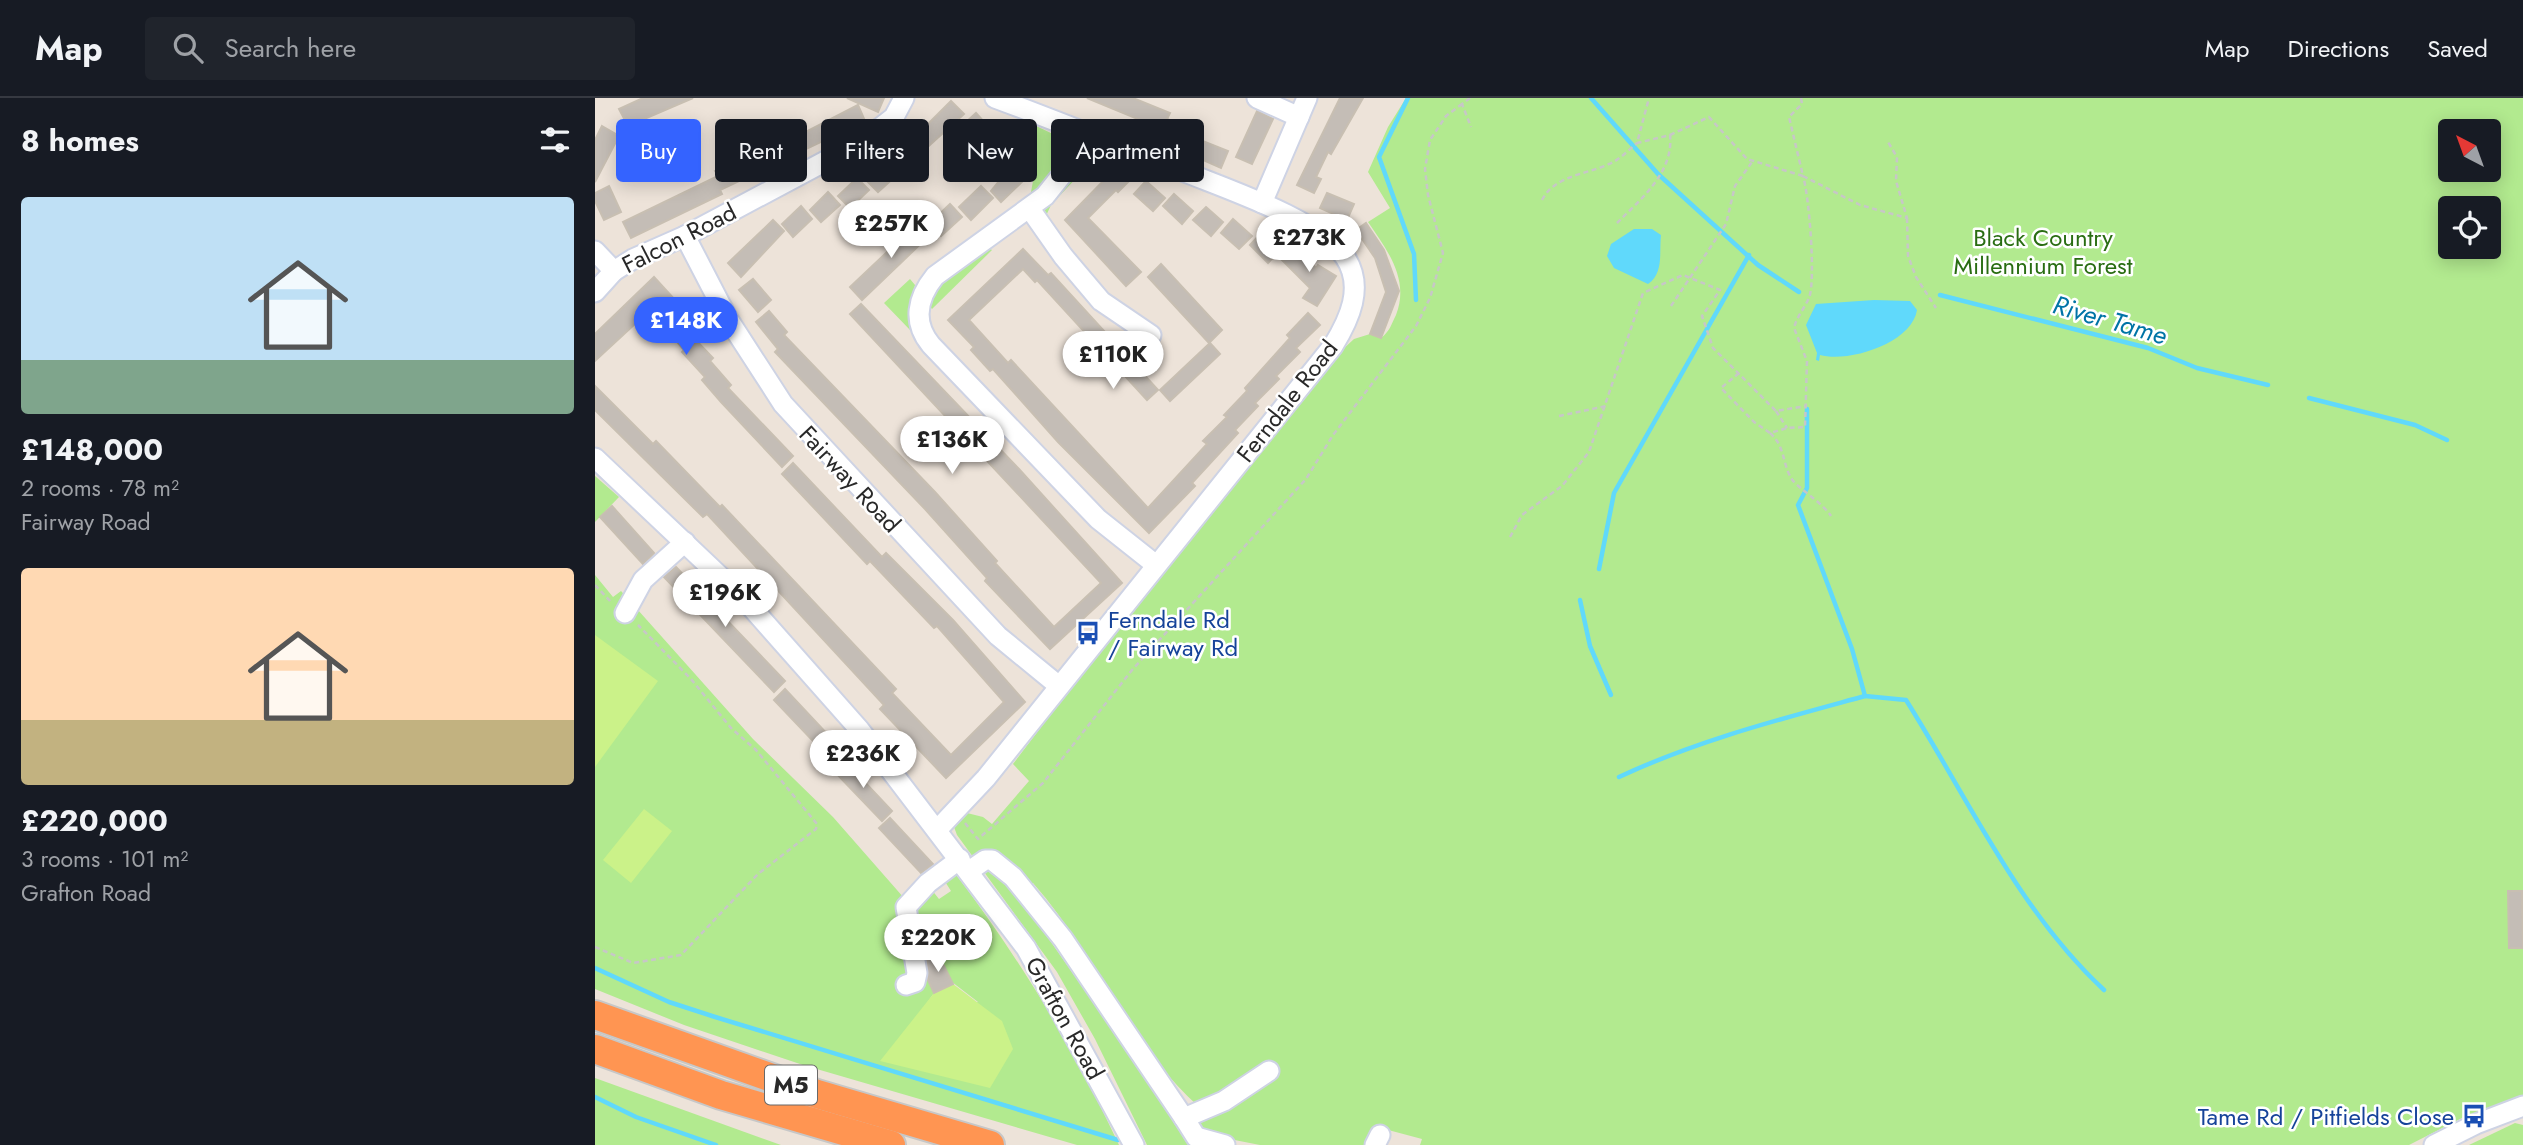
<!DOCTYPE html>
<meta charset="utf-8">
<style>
body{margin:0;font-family:Jost,sans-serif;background:#20242c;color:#f1f3f6;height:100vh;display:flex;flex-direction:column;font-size:26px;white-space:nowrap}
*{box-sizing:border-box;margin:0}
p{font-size:23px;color:#9ea1a6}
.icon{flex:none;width:38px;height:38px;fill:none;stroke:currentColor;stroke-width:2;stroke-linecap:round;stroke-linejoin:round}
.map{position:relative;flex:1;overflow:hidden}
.side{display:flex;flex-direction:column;background:#171b24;width:595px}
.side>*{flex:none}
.guide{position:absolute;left:21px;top:21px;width:665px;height:63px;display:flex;gap:14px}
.needle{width:46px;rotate:319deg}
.fabs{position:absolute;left:1843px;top:21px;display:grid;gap:14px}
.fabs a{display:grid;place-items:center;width:63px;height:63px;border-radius:7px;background:#171b24;box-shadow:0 4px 18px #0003;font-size:35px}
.price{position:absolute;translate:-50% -60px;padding:0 16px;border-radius:24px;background:#fff;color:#222;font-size:23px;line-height:46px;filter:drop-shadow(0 2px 4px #0008)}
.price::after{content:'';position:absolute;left:50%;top:42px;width:21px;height:16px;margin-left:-10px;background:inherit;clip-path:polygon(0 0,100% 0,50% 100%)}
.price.selected{background:#3463ff;color:#fff}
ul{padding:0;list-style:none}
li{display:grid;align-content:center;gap:14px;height:371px;padding:0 21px}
li span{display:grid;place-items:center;height:217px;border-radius:7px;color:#555}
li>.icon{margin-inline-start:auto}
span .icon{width:126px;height:126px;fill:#fffc;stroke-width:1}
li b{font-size:30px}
h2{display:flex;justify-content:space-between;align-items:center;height:84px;padding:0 21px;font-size:30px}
.chip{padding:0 24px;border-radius:7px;background:#171b24;box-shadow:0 4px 18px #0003;font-size:24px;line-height:63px}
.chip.selected{background:#3463ff;color:#fff}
header{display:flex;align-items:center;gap:42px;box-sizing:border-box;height:98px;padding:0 35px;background:#171b24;border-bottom:2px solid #363941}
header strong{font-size:33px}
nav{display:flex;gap:38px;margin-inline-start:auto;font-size:24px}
.search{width:490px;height:63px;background:#20242c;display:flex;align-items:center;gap:18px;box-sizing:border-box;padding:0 24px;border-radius:7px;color:#9ea1a6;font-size:26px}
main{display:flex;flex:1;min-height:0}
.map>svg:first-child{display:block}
</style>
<header>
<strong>Map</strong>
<div class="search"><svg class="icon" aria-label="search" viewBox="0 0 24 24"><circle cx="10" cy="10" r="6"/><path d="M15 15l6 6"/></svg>Search here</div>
<nav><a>Map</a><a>Directions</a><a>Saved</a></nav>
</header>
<main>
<section class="side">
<h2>8 homes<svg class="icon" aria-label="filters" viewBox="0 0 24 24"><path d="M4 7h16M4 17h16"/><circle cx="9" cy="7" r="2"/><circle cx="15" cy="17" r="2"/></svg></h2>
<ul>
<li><span style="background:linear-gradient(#bfe0f5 75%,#7fa58c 0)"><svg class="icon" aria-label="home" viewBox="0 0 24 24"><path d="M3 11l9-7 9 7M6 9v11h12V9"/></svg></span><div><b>£148,000</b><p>2 rooms · 78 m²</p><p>Fairway Road</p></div></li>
<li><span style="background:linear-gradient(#ffd9b3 70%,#c2b280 0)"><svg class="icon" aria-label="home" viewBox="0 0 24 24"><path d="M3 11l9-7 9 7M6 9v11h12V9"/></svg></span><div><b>£220,000</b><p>3 rooms · 101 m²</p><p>Grafton Road</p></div></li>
</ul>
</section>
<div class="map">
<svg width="1928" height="1047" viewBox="0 0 1928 1047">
<rect width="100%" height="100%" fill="#ede3d9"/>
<!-- green -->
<g fill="#b2ea8f" fill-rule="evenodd">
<path d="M 811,0 L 1928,0 L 1928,793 L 1914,793 L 1914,850 L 1928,850 L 1928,997 L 1867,1020 L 1814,1047 L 825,1047 L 827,1041 L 782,1029 L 773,1047 L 665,1047 L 609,1036 L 603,1025 L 603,1008 C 534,946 499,854 438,785 L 423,797 L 545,971 L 593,1047 L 552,1047 L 500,941 L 462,874 L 362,737 L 359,729 L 372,715 L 388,719 L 397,726 L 434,683 L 418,666 L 556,485 L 745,254 L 759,241 L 775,236 L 786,240 C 795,233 796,227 801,217 C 815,181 792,152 773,124 L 795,110 L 773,74 L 793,29 ZM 1855,33 L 1894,33 L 1894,72 L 1855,72 ZM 1855,110 L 1894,110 L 1894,149 L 1855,149 Z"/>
<polygon points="435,25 460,37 467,49 457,74 438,96 436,94 441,67"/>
<polygon points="487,54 500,60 456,107 450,120 449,109"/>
<polygon points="390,148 397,152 337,211 331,204 334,195"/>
<polygon points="315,181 320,187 313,213 316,233 289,205"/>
<polygon points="0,378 24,399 0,424"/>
<path d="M 0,477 L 18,499 L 26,493 L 158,641 L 238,719 L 309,800 L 336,791 L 344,801 L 356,793 L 349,782 L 360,775 C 425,861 479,950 524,1047 L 482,1047 L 208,967 L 89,927 L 0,891 ZM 343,856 L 357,884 L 383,904 L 324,916 L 339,895 L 325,865 Z"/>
<polygon points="0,980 186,1047 0,1047"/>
<polygon points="1920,1025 1928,1027 1928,1047 1874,1047"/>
</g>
<!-- pitch -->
<g fill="#cbf289">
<polygon points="0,537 63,583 0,669"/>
<polygon points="49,711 77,733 36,785 8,762"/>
<polygon points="358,886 407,923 418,951 395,990 285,963 339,895"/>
</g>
<!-- water -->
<g fill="#60d9fb">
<path d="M 1039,131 L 1057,131 L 1066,137 C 1064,155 1069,175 1053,186 L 1019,170 L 1012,158 L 1016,146 Z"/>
<path d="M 1279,202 L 1315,203 L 1322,212 C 1317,245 1254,265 1225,257 L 1224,263 L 1221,262 L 1222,255 L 1211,227 L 1221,206 Z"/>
</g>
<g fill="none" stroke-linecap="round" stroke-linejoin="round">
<!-- stream -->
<g stroke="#60d9fb" stroke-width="4.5">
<polyline points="813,0 784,59 819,156 821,202"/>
<polyline points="996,0 1063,76 1163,167 1204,194"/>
<polyline points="1345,197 1553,250 1602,270 1673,287"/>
<polyline points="1714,300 1820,327 1852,342"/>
<path d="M 1212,311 L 1212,390 L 1203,407 L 1257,551 L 1270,598 L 1311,602 C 1373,700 1423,812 1509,892"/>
<polyline points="1004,471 1019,395 1154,157"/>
<polyline points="985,502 995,548 1016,597"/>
<path d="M 1024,679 C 1103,642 1186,621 1270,598"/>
<polyline points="0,870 74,904 117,918 523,1042"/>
<polyline points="0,999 41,1019 121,1047"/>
</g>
</g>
<!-- building -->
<g fill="#c4bdb6" stroke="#c8bfb2" stroke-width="2">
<polygon points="48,0 98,0 33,28 24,11"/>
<polygon points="252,0 289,0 283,14"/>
<polygon points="492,0 538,0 575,15 572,21 603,33 600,40 633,53 626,70 599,58 601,53 569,40 572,33"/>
<polygon points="745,0 768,0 736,56 733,54 721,79 726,81 719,95 702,87"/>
<polygon points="356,3 369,16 283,94 271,82 290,65 292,67"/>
<polygon points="263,7 270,23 125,92 127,96 36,140 28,124 123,78 120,73 200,33 203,38"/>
<polygon points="662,13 678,21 657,66 641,59"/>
<polygon points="381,15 416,54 405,64 370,25"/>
<polygon points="7,28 24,38 0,84 0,42"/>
<polygon points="418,66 431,80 406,104 396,93"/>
<polygon points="521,70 534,83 523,94 521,92 493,120 546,174 531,188 470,122"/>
<polygon points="262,80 274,92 255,110 243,98"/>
<polygon points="551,83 570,100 558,113 539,96"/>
<polygon points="14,88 26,114 9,122 0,103 0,95"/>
<polygon points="386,88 398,100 376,122 364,109"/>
<polygon points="233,94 245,107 226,124 215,112"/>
<polygon points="732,95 759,106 752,122 725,110"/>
<polygon points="579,96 598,113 587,126 568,108"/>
<polygon points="355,106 367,119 346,138 334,126"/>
<polygon points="206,108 217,121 198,139 187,126"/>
<polygon points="611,109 628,124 616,138 598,122"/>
<polygon points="638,121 657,138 644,151 626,135"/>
<polygon points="178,122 189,133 146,179 133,165"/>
<polygon points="326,122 338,134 267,202 255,189"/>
<polygon points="771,125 789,152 804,193 786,240 775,236 791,194 780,160 761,132"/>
<polygon points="668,133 686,151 673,165 655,147"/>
<polygon points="697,146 721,170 723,167 741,178 722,208 708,200 715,190 684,159"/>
<polygon points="428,151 453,177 456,175 563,292 552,302 442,182 440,184 428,171 374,222 413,265 416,262 553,410 612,346 608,343 632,319 629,317 652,293 650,290 695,240 692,237 713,215 725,227 701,250 705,254 681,278 684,281 660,305 663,308 640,332 643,335 597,385 600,388 554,435 463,344 398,271 395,273 376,252 379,249 353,222"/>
<polygon points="566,166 627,232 614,245 553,179"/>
<polygon points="59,179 80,202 75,206 98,232 94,235 118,260 115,263 136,287 133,290 198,358 187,369 126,304 107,282 110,279 87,254 89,252 55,212 0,263 0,236"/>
<polygon points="158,181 176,202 163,214 144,192"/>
<polygon points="266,206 424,371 527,485 455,551 390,483 392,480 330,411 180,254 183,251 161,224 174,213 192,234 189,237 340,394 402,463 400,465 459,529 506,485 255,216"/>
<polygon points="615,245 625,256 575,303 565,292"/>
<polygon points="0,288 58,346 61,343 125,409 127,407 301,591 297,595 356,657 409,604 342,528 339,530 275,463 272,466 187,376 198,365 287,459 291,455 358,522 430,604 351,680 285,611 289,607 112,416 108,419 0,312"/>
<polygon points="17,408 59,455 48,466 5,419"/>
<polygon points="81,469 190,583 179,594 69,479"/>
<polygon points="190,591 250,655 239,665 179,602"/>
<polygon points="249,662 297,713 287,723 238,672"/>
<polygon points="295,720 338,766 326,775 284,730"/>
<polygon points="1913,793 1927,793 1928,850 1914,850"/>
<polygon points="343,856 358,886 339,895 333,882 332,861"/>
</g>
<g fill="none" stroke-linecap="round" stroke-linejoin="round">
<!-- minor casing -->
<g stroke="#ced3e4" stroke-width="23">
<g id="minor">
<polyline points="662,0 704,19"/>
<path d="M 488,33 L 466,78 L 450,98 L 340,178 C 322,200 317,224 336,247 L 503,421 L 561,467"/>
<polyline points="667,105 712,0"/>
<polyline points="435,111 468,158 506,203 556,237"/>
<polyline points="90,138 133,221 188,306 403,538 464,588"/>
<polyline points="0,153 19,173"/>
<polyline points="0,194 19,173 38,161 90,138 268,43 299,19 309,0"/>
<polyline points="0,360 149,501 264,631 431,850 539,1047"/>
<polyline points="30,515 48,482 90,444"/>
<path d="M 342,732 L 391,680 L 738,248 C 754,222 770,189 750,159 C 724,121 628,90 585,72 C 524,48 462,23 400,0"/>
<polyline points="374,773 390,762 397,762 418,779 468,841 589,1020"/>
<polyline points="311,887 320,884 322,875 311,809 333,785 365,761"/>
<polyline points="630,1047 601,1039 589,1020 629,1003 674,973"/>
<polyline points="780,1047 785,1037"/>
<polyline points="1839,1047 1881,1026 1928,1008"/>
</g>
</g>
<!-- highway casing -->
<g stroke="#c7c7c7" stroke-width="32">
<g id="highway">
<polyline points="0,917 222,996 395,1047"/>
<polyline points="0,951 126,997 296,1047"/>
</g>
</g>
<!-- path -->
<g stroke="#c7c7c7" stroke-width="2.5" stroke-dasharray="5 3.5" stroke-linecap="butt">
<polyline points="875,0 867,6 876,29"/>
<polyline points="1075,37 1114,19 1152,61 1208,78 1194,19 1207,6 1206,0"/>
<polyline points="1208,78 1265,107 1312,120 1301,83 1302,59 1293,44"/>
<path d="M 947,102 C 961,75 996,77 1020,63 C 1028,58 1035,51 1042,45"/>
<polyline points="1312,120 1313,158 1321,179 1341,210"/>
<path d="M 1022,125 C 1046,101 1079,74 1075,37 L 1042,45 L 1054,0"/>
<polyline points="1076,208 1131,126 1140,88 1157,64"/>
<path d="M 1144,275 L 1126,290 L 1159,324 L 1175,335 L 1192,330 L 1210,329 L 1212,263 L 1199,230 C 1202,218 1209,211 1214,200 C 1221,182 1214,97 1208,78"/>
<polyline points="1181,313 1192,330"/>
<polyline points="964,318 1011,308"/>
<path d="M 1175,335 C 1190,348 1187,364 1196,380 C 1202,390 1226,403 1236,418"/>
<polyline points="915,439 927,417 967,388 994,354 1048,195 1088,177 1125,192 1107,218 1118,250 1181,313 1211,308"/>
<polyline points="0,487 17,505"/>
<polyline points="370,725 383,741 448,685 537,572 711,381 738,337 821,228 835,200 848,155 833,97 830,71 835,42 851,18 867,6"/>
<polyline points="0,849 38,865 86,857 163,776 221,731 222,726 161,652 136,630 96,581 43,527"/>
</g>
<!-- minor -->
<use href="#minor" stroke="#fff" stroke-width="19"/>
<!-- highway -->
<use href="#highway" stroke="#ff9552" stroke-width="28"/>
</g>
<!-- icons -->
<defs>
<g id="bus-bare" transform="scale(1.89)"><path d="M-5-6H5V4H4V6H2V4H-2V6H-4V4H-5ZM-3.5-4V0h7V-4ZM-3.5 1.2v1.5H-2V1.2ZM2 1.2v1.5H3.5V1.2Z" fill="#1a4fb4" stroke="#fff" stroke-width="2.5" paint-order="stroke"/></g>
</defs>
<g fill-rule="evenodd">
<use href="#bus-bare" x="493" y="535"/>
<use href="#bus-bare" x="1879" y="1018"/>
</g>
<g text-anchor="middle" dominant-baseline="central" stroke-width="5" stroke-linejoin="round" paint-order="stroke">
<!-- shield labels -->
<rect fill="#fff" stroke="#696969" stroke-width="2" x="170" y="967.5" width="52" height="39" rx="5"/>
<g font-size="23" font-weight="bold" fill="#292929">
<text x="196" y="987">M5</text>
</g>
<!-- park labels -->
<g font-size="24" fill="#296d12" stroke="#fff">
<text x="1448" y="139">Black Country<tspan x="1448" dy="28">Millennium Forest</tspan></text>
</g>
<!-- street labels -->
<g font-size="24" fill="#292929" stroke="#fff">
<text transform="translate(84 140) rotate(-27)">Falcon Road</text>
<text transform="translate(692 303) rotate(-52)">Ferndale Road</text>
<text transform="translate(255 381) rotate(47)">Fairway Road</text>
<text transform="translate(470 920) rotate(61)">Grafton Road</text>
</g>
<!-- transit labels -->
<g font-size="24" fill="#164399" stroke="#fff" text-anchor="start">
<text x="513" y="521">Ferndale Rd<tspan x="513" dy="28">/ Fairway Rd</tspan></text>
<text x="1859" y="1018" text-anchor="end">Tame Rd / Pitfields Close</text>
</g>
<!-- water labels -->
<g font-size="26" font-style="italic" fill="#0074a6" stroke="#fff">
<text transform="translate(1515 222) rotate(16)">River Tame</text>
</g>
</g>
</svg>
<div class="fabs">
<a><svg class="needle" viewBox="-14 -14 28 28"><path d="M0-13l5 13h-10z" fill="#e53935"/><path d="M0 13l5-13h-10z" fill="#9ea1a6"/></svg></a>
<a><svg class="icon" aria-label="locate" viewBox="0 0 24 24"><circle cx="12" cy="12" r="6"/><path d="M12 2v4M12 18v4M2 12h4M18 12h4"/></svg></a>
</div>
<b class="price" style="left:296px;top:162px">£257K</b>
<b class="price" style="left:714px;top:176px">£273K</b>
<b class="price selected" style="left:91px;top:259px">£148K</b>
<b class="price" style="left:518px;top:293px">£110K</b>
<b class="price" style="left:357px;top:378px">£136K</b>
<b class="price" style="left:130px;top:531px">£196K</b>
<b class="price" style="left:268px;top:692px">£236K</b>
<b class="price" style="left:343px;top:876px">£220K</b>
<div class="guide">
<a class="chip selected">Buy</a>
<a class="chip">Rent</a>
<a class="chip">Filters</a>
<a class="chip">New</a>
<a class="chip">Apartment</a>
</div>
</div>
</main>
